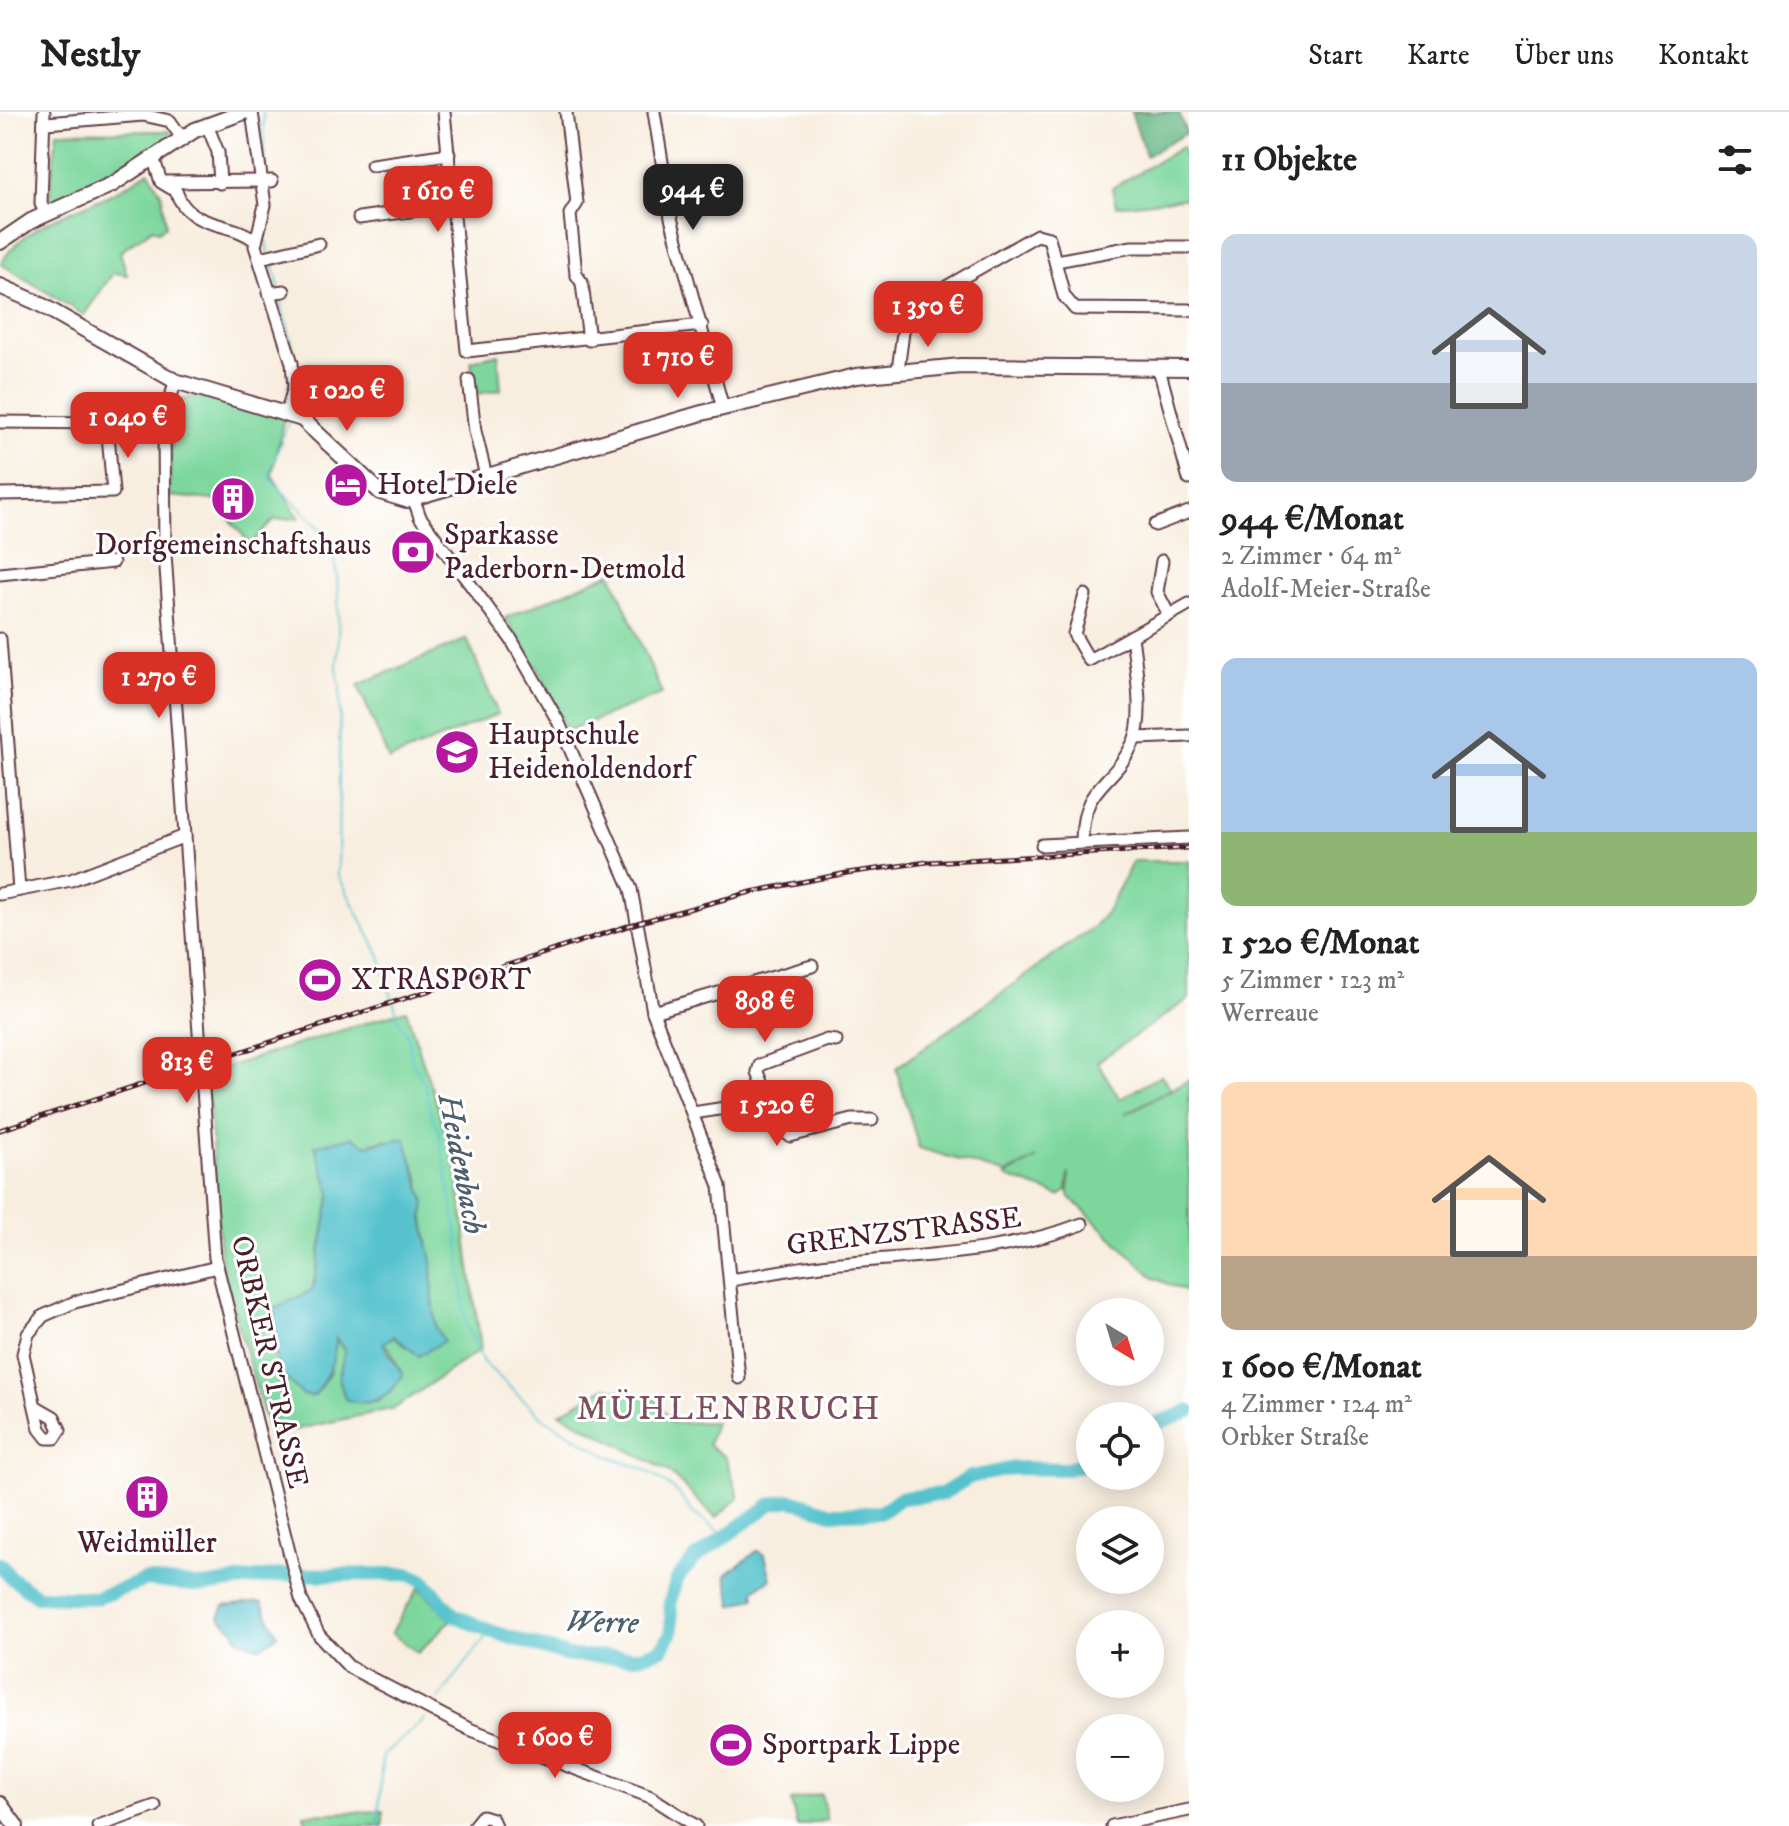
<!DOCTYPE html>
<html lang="de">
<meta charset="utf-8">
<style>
body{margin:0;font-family:"IM FELL DW Pica",serif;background:#f6f6f6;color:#222;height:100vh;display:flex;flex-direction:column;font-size:30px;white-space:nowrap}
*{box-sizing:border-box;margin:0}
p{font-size:26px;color:#767676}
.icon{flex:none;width:44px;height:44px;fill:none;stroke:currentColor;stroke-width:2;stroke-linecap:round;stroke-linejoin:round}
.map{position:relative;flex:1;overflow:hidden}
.sheet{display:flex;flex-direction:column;background:#fff;width:600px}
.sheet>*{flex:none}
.needle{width:52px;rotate:142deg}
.tools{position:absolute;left:1076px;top:1186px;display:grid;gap:16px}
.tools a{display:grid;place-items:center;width:88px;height:88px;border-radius:50%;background:#fff;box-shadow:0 4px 20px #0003;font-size:40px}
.price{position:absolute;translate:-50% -68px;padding:0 18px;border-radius:16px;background:#d93025;color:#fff;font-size:26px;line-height:52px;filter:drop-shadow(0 2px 4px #0008)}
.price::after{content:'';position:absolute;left:50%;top:48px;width:24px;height:18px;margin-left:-12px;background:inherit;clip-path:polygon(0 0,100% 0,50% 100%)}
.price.active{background:#222;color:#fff}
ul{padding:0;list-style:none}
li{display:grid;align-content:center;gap:16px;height:424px;padding:0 32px}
li span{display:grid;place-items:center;height:248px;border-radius:16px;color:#555}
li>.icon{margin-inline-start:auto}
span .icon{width:144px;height:144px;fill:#fffc;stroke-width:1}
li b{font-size:34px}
h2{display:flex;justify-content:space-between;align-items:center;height:96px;padding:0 32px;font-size:34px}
header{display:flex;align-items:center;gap:48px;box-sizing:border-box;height:112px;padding:0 40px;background:#fff;border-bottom:2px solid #e0e0e0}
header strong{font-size:38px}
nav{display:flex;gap:44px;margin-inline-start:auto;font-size:28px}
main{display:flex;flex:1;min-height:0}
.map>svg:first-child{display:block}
</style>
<header>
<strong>Nestly</strong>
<nav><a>Start</a><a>Karte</a><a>Über uns</a><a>Kontakt</a></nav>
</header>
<main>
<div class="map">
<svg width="1189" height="1714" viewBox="0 0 1189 1714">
<rect width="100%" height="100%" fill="#fff"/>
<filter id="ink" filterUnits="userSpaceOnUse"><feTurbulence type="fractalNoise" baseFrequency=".0125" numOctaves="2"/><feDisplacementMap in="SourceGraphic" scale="16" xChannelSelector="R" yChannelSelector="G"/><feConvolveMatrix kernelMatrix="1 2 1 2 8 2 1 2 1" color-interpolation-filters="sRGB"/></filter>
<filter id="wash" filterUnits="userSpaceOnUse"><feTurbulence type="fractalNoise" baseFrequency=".006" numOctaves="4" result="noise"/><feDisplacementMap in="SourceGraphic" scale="32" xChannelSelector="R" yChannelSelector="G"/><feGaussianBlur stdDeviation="1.8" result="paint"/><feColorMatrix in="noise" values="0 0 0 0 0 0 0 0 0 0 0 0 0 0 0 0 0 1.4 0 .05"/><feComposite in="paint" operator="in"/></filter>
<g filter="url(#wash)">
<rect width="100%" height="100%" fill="#f8eedf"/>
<!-- green -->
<g fill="#7dd79d" stroke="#647b64" stroke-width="2" fill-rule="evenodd">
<polygon points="170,19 170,25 124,56 49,90 57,20"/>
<polygon points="1182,35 1189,56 1189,86 1116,94 1112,76"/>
<path d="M 149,59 L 162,83 L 166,114 L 158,119 L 153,116 L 120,140 L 127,163 L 113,161 L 84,203 L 1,152 C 21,115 69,101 105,85 C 121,78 135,68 149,59 Z"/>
<polygon points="498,242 501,278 475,282 471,249"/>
<polygon points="202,282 284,304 272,363 299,406 274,408 250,432 214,388 169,384 172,300 179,289"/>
<polygon points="611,461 662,582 567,619 540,560 505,506"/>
<polygon points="467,527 498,602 389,648 358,573"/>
<polygon points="1133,749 1189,749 1189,887 1097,950 1120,987 1161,963 1171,977 1125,1002 1189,968 1189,1181 1154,1166 1069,1084 1069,1061 1067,1079 1059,1084 1005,1064 1037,1046 1006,1062 919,1036 896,956 1092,816 1106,801"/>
<path d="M 406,898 L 456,1051 L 481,1237 L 395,1296 L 270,1323 L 221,1155 L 207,961 ZM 385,1027 L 409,1043 L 420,1068 L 436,1216 L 394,1223 L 383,1232 L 390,1237 L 402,1263 L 392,1279 L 376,1290 L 335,1225 L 329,1262 L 314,1284 L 303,1283 L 275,1197 L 312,1178 L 314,1172 L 331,1081 L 316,1034 L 366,1033 Z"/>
<polygon points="606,1275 655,1287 672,1311 715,1310 708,1333 725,1345 739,1385 716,1406 668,1359 560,1301"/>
<polygon points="419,1475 451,1508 418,1541 391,1521"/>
<polygon points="821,1682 827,1708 797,1714 791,1689"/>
<polygon points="383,1699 383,1714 307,1714 304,1702"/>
</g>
<!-- forest -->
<polygon fill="#66b884" stroke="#586c58" stroke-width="2" points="1131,0 1179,0 1186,21 1146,44"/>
<!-- water -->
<g fill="#55c2cd" stroke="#50707c" stroke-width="2">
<path d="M 352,1025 L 366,1033 L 405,1026 L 425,1090 L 423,1107 L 432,1149 L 433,1190 L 436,1216 L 444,1229 L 418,1244 L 394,1224 L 383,1231 L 403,1263 C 388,1285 372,1297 345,1287 L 339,1266 L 345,1236 L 336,1226 C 335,1249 328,1264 314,1284 L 303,1283 L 280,1261 L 276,1243 L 275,1197 L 312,1178 L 314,1172 L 331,1081 L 315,1034 Z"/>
<polygon points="757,1439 765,1443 771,1467 754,1478 755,1485 733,1494 726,1463"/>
<polygon points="261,1490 278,1523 260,1536 238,1527 234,1519 219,1505 224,1494"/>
</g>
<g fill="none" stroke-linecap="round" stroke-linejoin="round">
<!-- stream -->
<g stroke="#55c2cd" stroke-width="2">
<polyline points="263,0 265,54"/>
<polyline points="269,141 265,127 270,96"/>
<polyline points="272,147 279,175"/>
<polyline points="279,186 294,237"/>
<path d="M 288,311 L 270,359 L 271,367 C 289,389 315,405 329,431 C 341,455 338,508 338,536 C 338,550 335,557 340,572 L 338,763 L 379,842 L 400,912 L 408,924 L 412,948 L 425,972 L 432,1007 L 438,1015 L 458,1126 L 466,1213 L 483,1250 L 543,1306 L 606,1343 L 648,1359 L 675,1378 L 693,1401 L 726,1425"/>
<polyline points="438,1588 490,1519"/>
<polyline points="378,1714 382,1644 425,1607"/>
</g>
<!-- river -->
<g stroke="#55c2cd" stroke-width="14">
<polyline points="1150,1314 1189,1299"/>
<polyline points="0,1452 11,1466 37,1484 96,1486 146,1468 202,1474 281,1463 410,1462 423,1468 454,1503 490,1519 569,1544 639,1545 662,1537 672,1520 670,1489 677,1467 694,1447 771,1392 791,1388 832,1401 881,1400 900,1386 942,1382 970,1365 1014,1356 1067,1357 1078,1354 1090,1342"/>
</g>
</g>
</g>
<g filter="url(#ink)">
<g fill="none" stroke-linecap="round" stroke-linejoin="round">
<!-- minor casing -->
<g stroke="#643e46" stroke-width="15">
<g id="minor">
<polyline points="44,0 41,91 45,102"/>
<polyline points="252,0 265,93 255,134 292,251 294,275 287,300"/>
<polyline points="444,0 467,239 702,213"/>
<polyline points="566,0 577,91 570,102 576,162 582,171 589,228"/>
<polyline points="654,0 671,106 723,296"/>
<polyline points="46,11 143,3 170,9 182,26"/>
<polyline points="207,13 218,40 220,71"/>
<path d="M 153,45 L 161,70 L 176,79 C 189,119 229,107 256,129"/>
<polyline points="372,53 449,42"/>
<polyline points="162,70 272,69"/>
<polyline points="359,106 453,93"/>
<polyline points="260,146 319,132"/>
<polyline points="1056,149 1132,135 1189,135"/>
<polyline points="268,181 284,179"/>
<polyline points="1159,257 1189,367"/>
<polyline points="898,258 906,198 1037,123 1049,126 1064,184 1075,197 1189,198"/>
<polyline points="469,268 475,319 486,364"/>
<polyline points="175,269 164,315 165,442 215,1146 301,1487 319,1523 349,1555 469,1617 651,1685 696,1714"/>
<polyline points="0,310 107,311 113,380 0,382"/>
<polyline points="414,388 420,405 511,527 558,609 631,777 653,900 720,1074 739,1266"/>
<polyline points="1155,413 1189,400"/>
<polyline points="1162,449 1157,480 1169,503"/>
<polyline points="0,462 113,450"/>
<polyline points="1085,483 1074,522 1089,548 1189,492"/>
<polyline points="0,527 19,778"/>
<polyline points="1136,626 1189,624"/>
<path d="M 1082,730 C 1082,670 1113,676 1134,629 C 1145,605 1135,551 1132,524"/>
<polyline points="1042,733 1189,726"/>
<polyline points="0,782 71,768 185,724"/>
<polyline points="653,900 812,854"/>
<polyline points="770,989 758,960 760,953 827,928 836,929"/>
<polyline points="693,1001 770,989 783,1019 790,1024 852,1008 872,1008"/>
<path d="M 731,1168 C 767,1162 803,1154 840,1151 C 922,1143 1003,1142 1082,1112"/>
<polyline points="35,1294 54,1305 60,1318 55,1326 47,1326 40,1317 23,1242 28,1222 43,1204 75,1190 217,1155"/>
<polyline points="98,1714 155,1694"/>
<polyline points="474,1714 482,1704 492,1707 495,1714"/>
<polyline points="1112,1714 1189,1698"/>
</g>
</g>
<!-- major casing -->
<g stroke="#643e46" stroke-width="18">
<g id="major">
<polyline points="0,130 31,109 113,72 195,18 244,0"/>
<polyline points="0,174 36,190 175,269 302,307 380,380 406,388 702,301 856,264 961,254 1189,256"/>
<polyline points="0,1692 16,1714"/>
</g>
</g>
<!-- minor -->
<use href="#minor" stroke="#fff" stroke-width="11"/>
<!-- major -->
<use href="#major" stroke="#fff" stroke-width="14"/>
<!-- rail casing -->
<g stroke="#4a1f2b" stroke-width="5">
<polyline id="rail" points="0,1018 637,811 751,780 847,761 927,750 1189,736"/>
</g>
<!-- rail -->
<use href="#rail" stroke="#fff" stroke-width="2" stroke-dasharray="6" stroke-linecap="butt"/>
</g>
</g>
<!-- icons -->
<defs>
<g id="hotel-disc" transform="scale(2.3)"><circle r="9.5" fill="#b5179e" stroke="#fff"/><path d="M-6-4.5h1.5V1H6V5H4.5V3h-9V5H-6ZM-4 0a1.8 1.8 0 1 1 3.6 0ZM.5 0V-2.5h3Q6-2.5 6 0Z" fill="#fff"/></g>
<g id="building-disc" transform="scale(2.3)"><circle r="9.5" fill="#b5179e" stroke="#fff"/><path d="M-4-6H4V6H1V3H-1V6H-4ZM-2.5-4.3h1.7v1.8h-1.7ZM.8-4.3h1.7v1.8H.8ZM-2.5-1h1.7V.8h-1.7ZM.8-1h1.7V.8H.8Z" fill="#fff"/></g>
<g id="bank-disc" transform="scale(2.3)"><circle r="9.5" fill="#b5179e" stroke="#fff"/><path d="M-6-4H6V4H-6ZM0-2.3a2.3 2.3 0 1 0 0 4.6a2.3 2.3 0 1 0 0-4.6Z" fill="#fff"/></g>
<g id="school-disc" transform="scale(2.3)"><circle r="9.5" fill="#b5179e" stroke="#fff"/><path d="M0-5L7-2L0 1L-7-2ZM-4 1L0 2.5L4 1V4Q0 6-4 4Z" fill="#fff"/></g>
<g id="stadium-disc" transform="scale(2.3)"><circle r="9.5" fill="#b5179e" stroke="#fff"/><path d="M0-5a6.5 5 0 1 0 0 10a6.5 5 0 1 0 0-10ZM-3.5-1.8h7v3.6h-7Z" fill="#fff"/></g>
</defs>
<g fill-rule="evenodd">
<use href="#hotel-disc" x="346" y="373"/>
<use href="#building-disc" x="233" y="387"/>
<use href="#bank-disc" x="413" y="440"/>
<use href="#school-disc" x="457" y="640"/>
<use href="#stadium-disc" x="320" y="868"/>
<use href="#building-disc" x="147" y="1385"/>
<use href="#stadium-disc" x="731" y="1633"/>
</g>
<g text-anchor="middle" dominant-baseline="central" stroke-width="6" stroke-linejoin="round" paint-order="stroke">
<!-- poi labels -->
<g font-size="30" fill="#4a1f2b" stroke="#fff" text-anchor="start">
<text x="377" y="373">Hotel Diele</text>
<text x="444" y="423">Sparkasse<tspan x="444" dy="34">Paderborn-Detmold</tspan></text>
<text x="233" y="433" text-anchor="middle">Dorfgemeinschaftshaus</text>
<text x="488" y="623">Hauptschule<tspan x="488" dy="34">Heidenoldendorf</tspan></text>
<text x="351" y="868">XTRASPORT</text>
<text x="147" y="1431" text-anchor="middle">Weidmüller</text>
<text x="762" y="1633">Sportpark Lippe</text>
</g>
<!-- street labels -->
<g font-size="30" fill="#4a1f2b" stroke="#fff">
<text transform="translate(904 1120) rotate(-7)">GRENZSTRASSE</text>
<text transform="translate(269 1250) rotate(77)">ORBKER STRASSE</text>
</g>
<!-- water labels -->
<g font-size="32" font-style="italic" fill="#4e606c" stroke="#fff">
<text transform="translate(461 1052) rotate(79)">Heidenbach</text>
<text transform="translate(602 1511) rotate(1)">Werre</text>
</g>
<!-- quarter labels -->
<g font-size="34" letter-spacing="2" fill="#7f4f60" stroke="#fff">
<text x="729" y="1297">MÜHLENBRUCH</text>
</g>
</g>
</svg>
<div class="tools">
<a><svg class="needle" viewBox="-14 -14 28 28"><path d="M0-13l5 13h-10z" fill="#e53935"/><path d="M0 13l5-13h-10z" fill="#767676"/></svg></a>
<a><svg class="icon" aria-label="locate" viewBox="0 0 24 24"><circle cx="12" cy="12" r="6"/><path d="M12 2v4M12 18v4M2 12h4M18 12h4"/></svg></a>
<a><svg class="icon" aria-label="layers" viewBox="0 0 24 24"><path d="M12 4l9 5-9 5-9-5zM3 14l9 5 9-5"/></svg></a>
<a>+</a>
<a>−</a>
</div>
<b class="price active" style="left:693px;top:120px">944 €</b>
<b class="price" style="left:438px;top:122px">1 610 €</b>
<b class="price" style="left:928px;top:237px">1 350 €</b>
<b class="price" style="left:678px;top:288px">1 710 €</b>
<b class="price" style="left:347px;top:321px">1 020 €</b>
<b class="price" style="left:128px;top:348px">1 040 €</b>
<b class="price" style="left:159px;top:608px">1 270 €</b>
<b class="price" style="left:765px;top:932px">898 €</b>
<b class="price" style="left:187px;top:993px">813 €</b>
<b class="price" style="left:777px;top:1036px">1 520 €</b>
<b class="price" style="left:555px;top:1668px">1 600 €</b>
</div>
<section class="sheet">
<h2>11 Objekte<svg class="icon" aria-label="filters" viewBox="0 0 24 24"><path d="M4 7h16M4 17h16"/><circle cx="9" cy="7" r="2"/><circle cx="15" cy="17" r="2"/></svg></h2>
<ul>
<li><span style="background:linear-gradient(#c9d6e8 60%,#9aa5b1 0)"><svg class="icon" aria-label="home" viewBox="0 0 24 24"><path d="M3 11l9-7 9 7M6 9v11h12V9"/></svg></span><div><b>944 €/Monat</b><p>2 Zimmer · 64 m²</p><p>Adolf-Meier-Straße</p></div></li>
<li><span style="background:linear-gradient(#a9c7e8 70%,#8fb573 0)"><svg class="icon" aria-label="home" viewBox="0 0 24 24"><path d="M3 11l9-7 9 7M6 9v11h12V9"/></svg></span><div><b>1 520 €/Monat</b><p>5 Zimmer · 123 m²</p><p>Werreaue</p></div></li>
<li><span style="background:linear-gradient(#ffd9b3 70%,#b9a48a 0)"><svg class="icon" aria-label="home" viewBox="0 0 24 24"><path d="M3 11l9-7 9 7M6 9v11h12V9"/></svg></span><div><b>1 600 €/Monat</b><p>4 Zimmer · 124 m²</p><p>Orbker Straße</p></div></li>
</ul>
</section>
</main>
